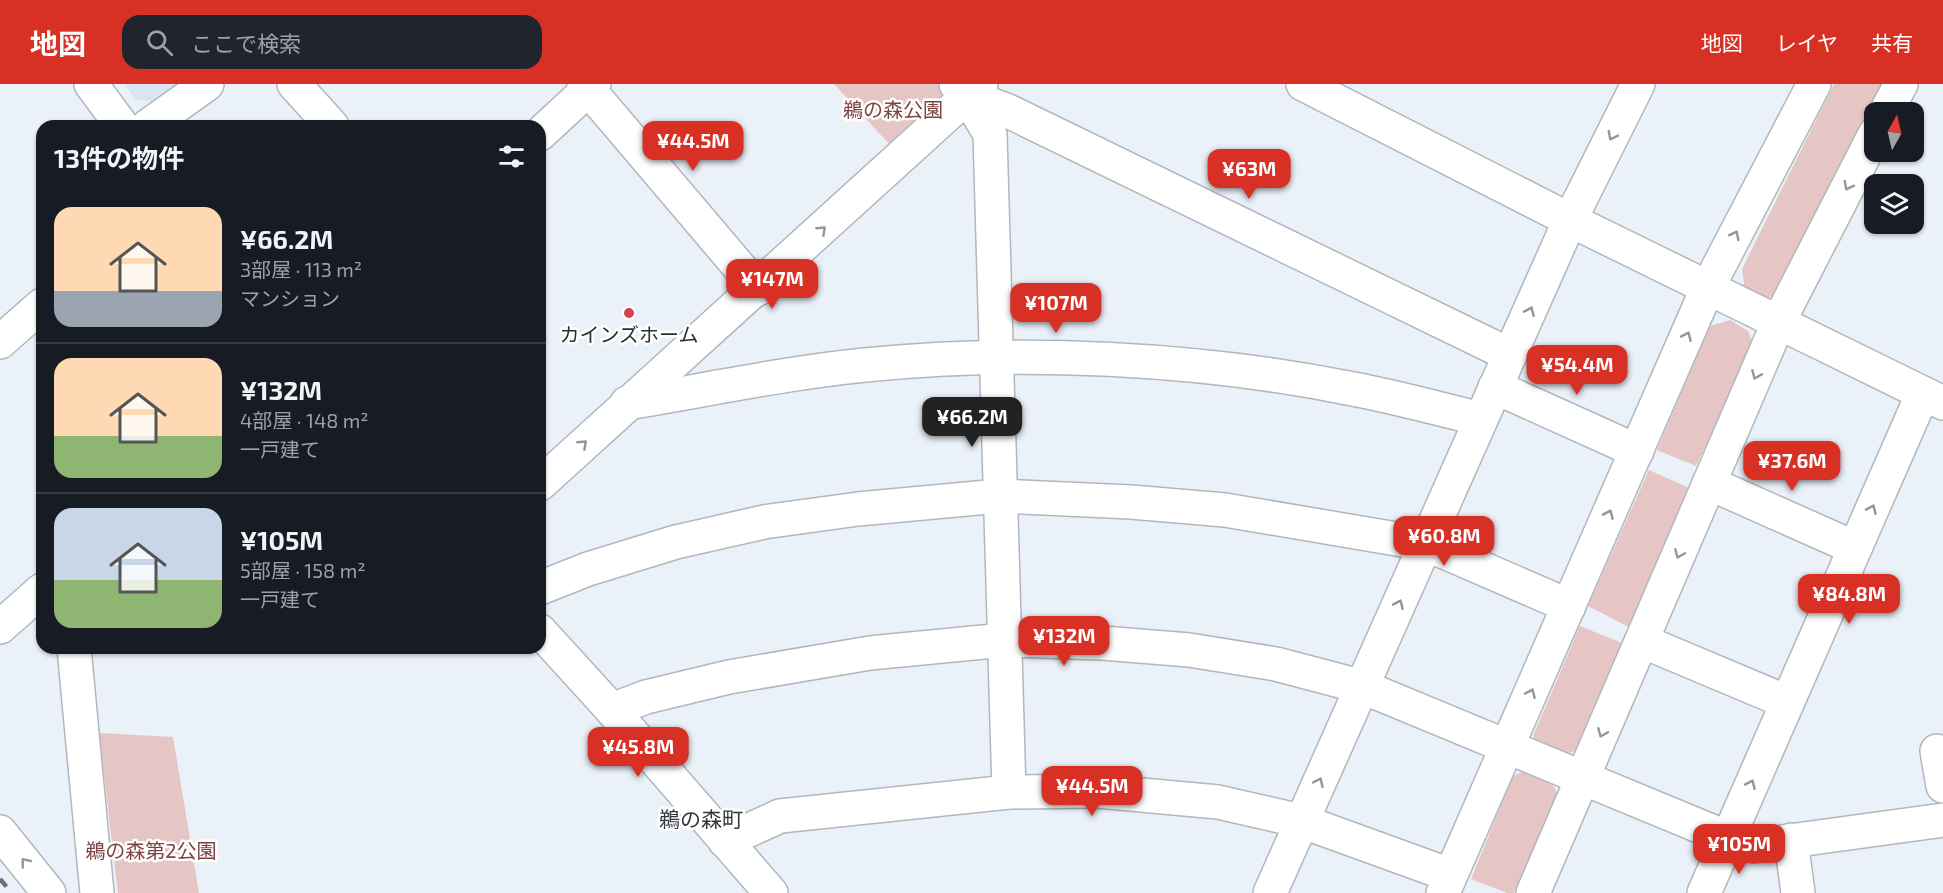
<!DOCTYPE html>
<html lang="ja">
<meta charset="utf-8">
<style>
body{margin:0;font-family:"Exo 2","Noto Sans JP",sans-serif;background:#20242c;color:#f1f3f6;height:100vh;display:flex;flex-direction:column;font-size:22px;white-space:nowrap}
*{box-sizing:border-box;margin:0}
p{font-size:20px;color:#9ea1a6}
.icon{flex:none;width:33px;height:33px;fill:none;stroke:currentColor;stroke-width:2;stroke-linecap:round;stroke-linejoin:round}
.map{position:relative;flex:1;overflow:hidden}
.details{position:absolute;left:36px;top:36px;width:510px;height:534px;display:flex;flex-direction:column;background:#171b24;border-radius:18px;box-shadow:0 2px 4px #0004}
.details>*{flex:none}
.needle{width:39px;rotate:8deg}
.controls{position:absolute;left:1864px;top:18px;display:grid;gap:12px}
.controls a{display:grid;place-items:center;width:60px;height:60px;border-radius:12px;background:#171b24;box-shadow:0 2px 4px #0004;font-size:30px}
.price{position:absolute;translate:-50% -51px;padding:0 14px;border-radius:12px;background:#d93025;color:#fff;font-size:20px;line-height:39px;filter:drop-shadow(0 2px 3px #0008)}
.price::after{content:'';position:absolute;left:50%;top:36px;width:18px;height:14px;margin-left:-9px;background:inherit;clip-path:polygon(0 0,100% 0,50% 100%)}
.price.selected{background:#222;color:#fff}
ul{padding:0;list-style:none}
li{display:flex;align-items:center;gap:18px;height:150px;padding:0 18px}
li+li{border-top:2px solid #363941}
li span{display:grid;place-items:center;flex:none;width:168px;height:120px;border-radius:18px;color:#555}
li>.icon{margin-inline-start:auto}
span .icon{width:72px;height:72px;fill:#fffc;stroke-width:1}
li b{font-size:26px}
h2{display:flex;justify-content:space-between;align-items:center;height:72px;padding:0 18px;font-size:26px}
header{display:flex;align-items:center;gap:36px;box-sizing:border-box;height:84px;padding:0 30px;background:#d93025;color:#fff}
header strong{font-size:28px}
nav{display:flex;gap:33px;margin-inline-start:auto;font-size:21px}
.search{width:420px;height:54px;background:#20242c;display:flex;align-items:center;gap:15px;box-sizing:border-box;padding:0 21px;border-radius:18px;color:#9ea1a6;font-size:22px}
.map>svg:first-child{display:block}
</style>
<header>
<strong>地図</strong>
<div class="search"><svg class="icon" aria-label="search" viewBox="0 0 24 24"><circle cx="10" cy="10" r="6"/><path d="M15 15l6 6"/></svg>ここで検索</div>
<nav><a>地図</a><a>レイヤ</a><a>共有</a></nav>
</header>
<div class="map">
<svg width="1943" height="809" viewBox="0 0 1943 809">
<rect width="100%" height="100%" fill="#ebf1f8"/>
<!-- built -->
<polygon fill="#dae5f2" points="124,0 190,0 162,19 136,16"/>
<!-- green -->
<g fill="#e6c6c4">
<polygon points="834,0 937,0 947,10 892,63"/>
<polygon points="1834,0 1888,0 1785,208 1764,215 1745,207 1742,185"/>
<polygon points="1730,236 1748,247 1754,262 1696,382 1657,366 1710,242"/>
<polygon points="1649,386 1689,404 1629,543 1588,522"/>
<polygon points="1580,542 1622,559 1575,666 1564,673 1539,663 1533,652"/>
<polygon points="99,649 173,653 199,809 118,809"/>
<polygon points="1527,686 1552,699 1557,709 1514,809 1507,809 1471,795 1513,692"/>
</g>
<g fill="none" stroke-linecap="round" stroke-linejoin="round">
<!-- minor casing -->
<g stroke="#b1b7bd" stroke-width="36">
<g id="minor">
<polyline points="91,0 122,42"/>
<polyline points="294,0 332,42"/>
<polyline points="584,0 758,205"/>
<polyline points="956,0 967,12 990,50 1009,708"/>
<polyline points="1303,0 1570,136 1943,319"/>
<polyline points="967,12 1006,26 1510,271"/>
<polyline points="1886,28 1901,0"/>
<polyline points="148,42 207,0"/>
<polyline points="540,50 594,0"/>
<polyline points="0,258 42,221"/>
<polyline points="1495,303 1637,367"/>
<path d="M 627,319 C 706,306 785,289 865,281 C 1020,265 1200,274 1353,305 C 1396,313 1439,325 1481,335"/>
<polyline points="1709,399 1855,464"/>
<polyline points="540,400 981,0"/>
<polyline points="540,504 588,485 676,458 764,438 858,425 999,412 1131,418 1225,426 1426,460 1569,522"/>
<polyline points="0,543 42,506"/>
<polyline points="540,547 612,626 771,809"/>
<polyline points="1642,557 1787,618"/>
<polyline points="74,564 97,809"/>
<polyline points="612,626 646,613 729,593 870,569 1004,556 1103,559 1189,566 1276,580 1363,603 1728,754 1754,762 1943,736"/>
<polyline points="1937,667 1943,702"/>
<polyline points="0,748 49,809"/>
<polyline points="1791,756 1798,809"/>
<polyline points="725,757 780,732 1009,708 1098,707 1218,718 1301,737 1450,791"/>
<polyline points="1270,809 1570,136 1638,0"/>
<polyline points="1443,809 1708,203 1814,0"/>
<polyline points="1533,809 1779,237 1875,50"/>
<polyline points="1704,809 1923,309"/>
</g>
</g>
<!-- minor -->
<use href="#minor" stroke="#fff" stroke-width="33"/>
<!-- rail -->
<polyline stroke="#6d7175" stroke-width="4.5" stroke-dasharray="10 10" stroke-linecap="butt" points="0,795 12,809"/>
</g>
<!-- one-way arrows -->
<defs><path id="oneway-chevron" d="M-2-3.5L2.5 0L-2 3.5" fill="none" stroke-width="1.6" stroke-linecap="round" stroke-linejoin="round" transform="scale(1.5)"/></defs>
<g stroke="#969698">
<use href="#oneway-chevron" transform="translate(1612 52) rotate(117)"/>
<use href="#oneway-chevron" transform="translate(1848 102) rotate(117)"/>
<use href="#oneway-chevron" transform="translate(822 146) rotate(-43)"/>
<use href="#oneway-chevron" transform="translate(1735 151) rotate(-63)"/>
<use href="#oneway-chevron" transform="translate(1530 227) rotate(-66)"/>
<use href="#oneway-chevron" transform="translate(1687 252) rotate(-66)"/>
<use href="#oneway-chevron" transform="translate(1756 291) rotate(113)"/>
<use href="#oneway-chevron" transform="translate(583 360) rotate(-43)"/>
<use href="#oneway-chevron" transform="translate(1872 425) rotate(-66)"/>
<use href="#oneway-chevron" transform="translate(1609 430) rotate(-66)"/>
<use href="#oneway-chevron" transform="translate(1679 470) rotate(113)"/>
<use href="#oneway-chevron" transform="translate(1399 520) rotate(-66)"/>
<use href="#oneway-chevron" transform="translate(1531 609) rotate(-66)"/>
<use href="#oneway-chevron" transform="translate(1602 649) rotate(113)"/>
<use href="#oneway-chevron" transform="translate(1319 698) rotate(-65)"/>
<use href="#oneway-chevron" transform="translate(1751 700) rotate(-66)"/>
<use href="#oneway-chevron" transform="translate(25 778) rotate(-129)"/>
</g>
<!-- markers -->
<circle fill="#d2424a" stroke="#fff" stroke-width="2" cx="629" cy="229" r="6"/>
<g text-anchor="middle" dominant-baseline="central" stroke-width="5" stroke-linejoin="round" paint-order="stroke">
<!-- park labels -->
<g font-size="20" fill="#7d4342" stroke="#fff">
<text x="893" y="25">鵜の森公園</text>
<text x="151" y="766">鵜の森第2公園</text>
</g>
<!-- poi labels -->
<g font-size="20" fill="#2c2e31" stroke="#fff">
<text x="629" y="250">カインズホーム</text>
</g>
<!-- neighbourhood labels -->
<g font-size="21" fill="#33383d" stroke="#fff">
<text x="701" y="734">鵜の森町</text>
</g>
</g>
</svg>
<div class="controls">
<a><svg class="needle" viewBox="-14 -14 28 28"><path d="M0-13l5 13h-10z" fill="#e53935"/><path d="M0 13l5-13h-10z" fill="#9ea1a6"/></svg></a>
<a><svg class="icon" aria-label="layers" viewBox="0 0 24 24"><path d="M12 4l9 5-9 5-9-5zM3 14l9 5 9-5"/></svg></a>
</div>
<b class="price" style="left:693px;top:88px">¥44.5M</b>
<b class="price" style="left:1249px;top:116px">¥63M</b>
<b class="price" style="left:772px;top:226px">¥147M</b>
<b class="price" style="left:1056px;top:250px">¥107M</b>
<b class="price" style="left:1577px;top:312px">¥54.4M</b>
<b class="price selected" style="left:972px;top:364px">¥66.2M</b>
<b class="price" style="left:1792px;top:408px">¥37.6M</b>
<b class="price" style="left:1444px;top:483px">¥60.8M</b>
<b class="price" style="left:1849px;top:541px">¥84.8M</b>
<b class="price" style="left:1064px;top:583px">¥132M</b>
<b class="price" style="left:638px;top:694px">¥45.8M</b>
<b class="price" style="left:1092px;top:733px">¥44.5M</b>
<b class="price" style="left:1739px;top:791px">¥105M</b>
<section class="details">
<h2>13件の物件<svg class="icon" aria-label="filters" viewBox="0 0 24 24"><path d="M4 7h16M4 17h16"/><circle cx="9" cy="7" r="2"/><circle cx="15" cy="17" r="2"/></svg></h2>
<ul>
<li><span style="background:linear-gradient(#ffd9b3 70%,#9aa5b1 0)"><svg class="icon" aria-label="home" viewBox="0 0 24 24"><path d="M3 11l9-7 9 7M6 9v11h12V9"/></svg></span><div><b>¥66.2M</b><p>3部屋 · 113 m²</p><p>マンション</p></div></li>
<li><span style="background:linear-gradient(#ffd9b3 65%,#8fb573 0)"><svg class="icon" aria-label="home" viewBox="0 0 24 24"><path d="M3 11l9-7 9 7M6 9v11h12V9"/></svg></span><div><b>¥132M</b><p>4部屋 · 148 m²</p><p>一戸建て</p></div></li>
<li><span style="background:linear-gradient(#c9d6e8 60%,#8fb573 0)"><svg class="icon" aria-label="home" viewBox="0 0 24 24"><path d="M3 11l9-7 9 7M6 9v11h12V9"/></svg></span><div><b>¥105M</b><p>5部屋 · 158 m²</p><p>一戸建て</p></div></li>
</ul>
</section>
</div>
